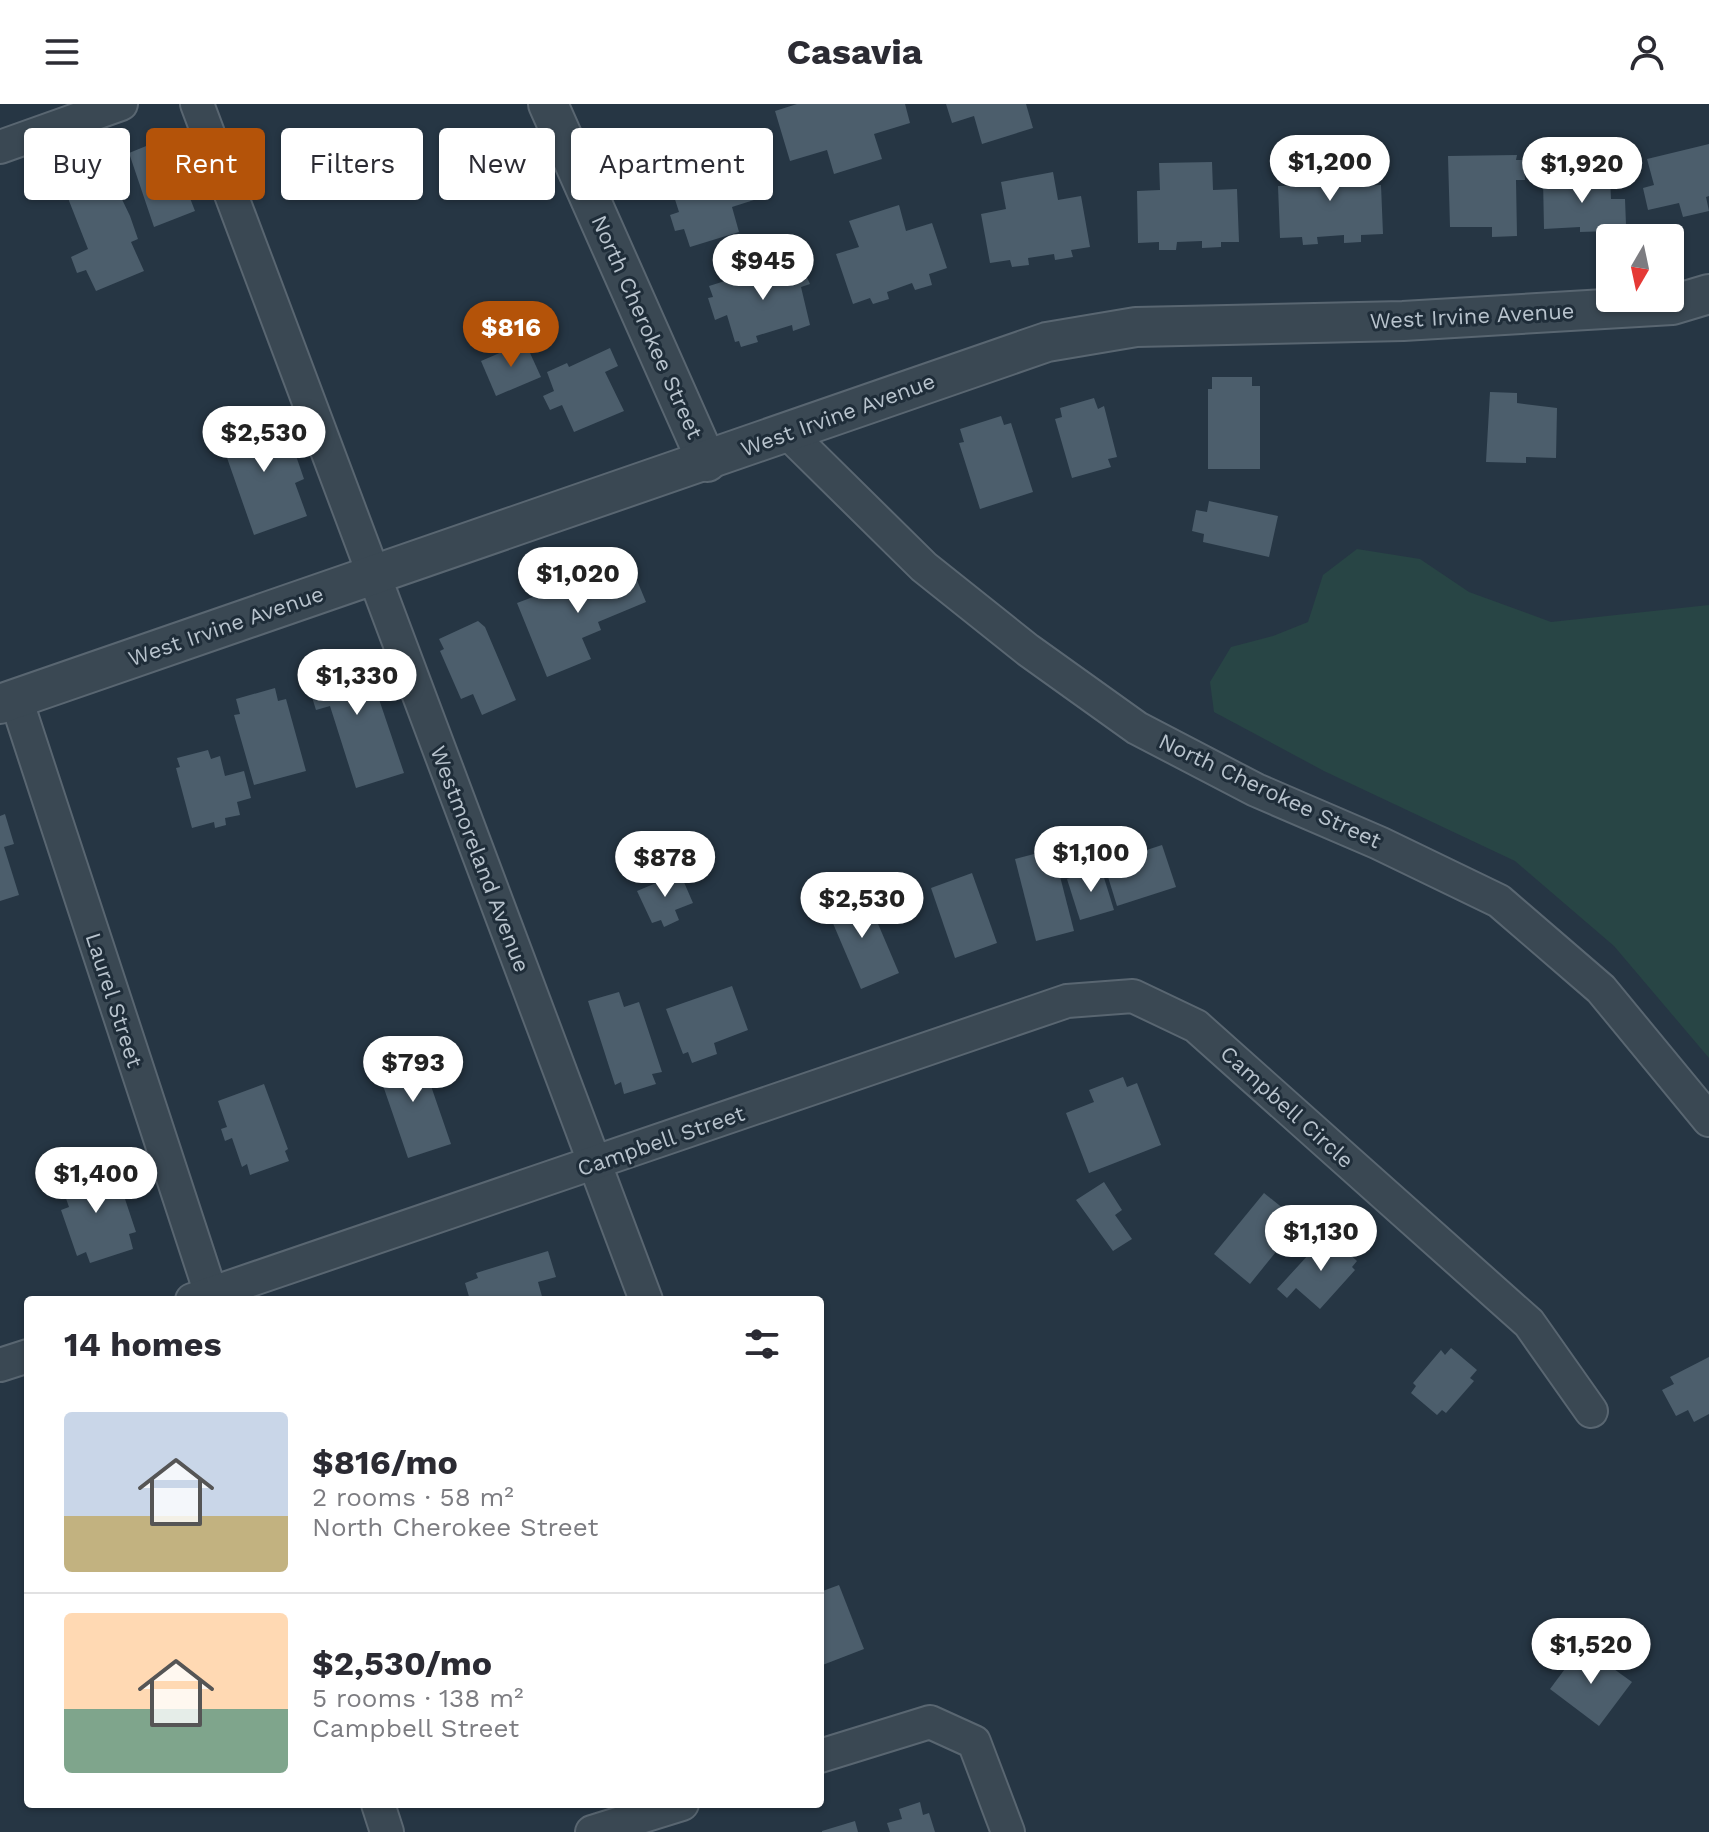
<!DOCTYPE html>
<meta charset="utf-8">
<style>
body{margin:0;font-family:"Work Sans",sans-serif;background:#f2f2f3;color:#2b2b33;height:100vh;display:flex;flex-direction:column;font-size:30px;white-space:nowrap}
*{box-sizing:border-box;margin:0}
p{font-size:26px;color:#7c7c81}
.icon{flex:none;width:44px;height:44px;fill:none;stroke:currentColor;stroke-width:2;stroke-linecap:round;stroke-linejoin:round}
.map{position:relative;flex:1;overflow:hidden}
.side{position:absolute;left:24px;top:1192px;width:800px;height:512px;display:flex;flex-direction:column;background:#fff;border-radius:8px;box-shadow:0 2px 6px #0004}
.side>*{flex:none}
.hud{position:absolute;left:24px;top:24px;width:800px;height:72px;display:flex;gap:16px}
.needle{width:52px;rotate:189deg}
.buttons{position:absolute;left:1596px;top:120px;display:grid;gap:16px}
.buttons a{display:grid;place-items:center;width:88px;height:88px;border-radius:8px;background:#fff;box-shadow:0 2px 6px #0004;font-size:40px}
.price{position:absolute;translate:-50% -68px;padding:0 18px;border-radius:28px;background:#fff;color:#222;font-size:26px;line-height:52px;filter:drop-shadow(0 2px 4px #0008)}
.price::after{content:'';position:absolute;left:50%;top:48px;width:24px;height:18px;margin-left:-12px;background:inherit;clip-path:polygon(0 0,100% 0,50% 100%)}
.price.on{background:#b45309;color:#fff}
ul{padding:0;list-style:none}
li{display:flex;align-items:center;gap:24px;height:200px;padding:0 40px}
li+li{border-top:2px solid #e1e1e2}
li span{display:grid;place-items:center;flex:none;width:224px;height:160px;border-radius:8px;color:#555}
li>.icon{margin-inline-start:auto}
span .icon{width:96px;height:96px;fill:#fffc;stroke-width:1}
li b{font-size:34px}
h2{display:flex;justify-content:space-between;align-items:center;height:96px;padding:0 40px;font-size:34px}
.pill{padding:0 28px;border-radius:8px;background:#fff;box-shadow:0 2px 6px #0004;font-size:28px;line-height:72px}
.pill.on{background:#b45309;color:#fff}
header{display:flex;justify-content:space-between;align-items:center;height:104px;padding:0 40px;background:#fff;font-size:36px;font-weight:700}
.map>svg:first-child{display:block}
</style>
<header><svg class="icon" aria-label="menu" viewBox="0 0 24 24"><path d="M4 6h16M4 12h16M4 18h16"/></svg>Casavia<svg class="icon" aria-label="person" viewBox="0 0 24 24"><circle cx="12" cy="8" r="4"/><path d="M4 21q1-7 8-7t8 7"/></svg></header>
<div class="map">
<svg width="1709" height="1728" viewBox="0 0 1709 1728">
<rect width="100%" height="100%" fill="#263644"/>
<!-- green -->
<polygon fill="#284545" points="1357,445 1420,455 1469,488 1551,518 1709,501 1709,954 1614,842 1515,757 1324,667 1214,608 1210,578 1231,543 1273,532 1308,518 1323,471"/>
<!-- building -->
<g fill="#4c5e6c">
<polygon points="797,0 905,0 910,19 874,30 882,55 834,70 827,46 790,57 775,7"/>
<polygon points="946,0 1026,0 1033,24 982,40 974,12 952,19"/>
<polygon points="709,32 715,53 742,45 757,95 732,103 739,128 690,143 684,125 675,127 670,111 679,108 671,83 662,86 657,69 665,67 658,46"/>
<polygon points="161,36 165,47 171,45 195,107 154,123 129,49"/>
<polygon points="1709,40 1709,92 1706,93 1709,107 1683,113 1679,99 1648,106 1643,84 1654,81 1647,55"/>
<polygon points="1517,51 1516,56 1524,56 1525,76 1516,76 1517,132 1492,133 1492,123 1450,123 1448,52"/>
<polygon points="1354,52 1355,82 1381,81 1383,130 1361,131 1361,138 1344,139 1344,131 1317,133 1318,140 1303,141 1302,133 1280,134 1278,82 1302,81 1301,54"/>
<polygon points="1212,58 1213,86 1237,85 1239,138 1221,138 1221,143 1202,144 1202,137 1177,138 1176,146 1159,146 1159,138 1138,139 1137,87 1160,86 1159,59"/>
<polygon points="105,60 130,112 138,135 131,138 144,167 96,187 86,166 77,169 71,153 88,145 62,79"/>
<polygon points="1053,68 1058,96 1081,92 1090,143 1071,146 1073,153 1055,156 1054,150 1028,154 1029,161 1012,163 1010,156 990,159 981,110 1006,105 1001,78"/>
<polygon points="1610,73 1611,95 1625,95 1626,121 1610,122 1610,127 1580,128 1580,123 1544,125 1543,75"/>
<polygon points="899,101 906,127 932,119 947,164 929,170 932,181 915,186 912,179 887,188 889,195 873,200 870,194 853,200 836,150 859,143 849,117"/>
<polygon points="797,152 810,180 801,183 810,221 793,227 792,221 756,232 758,238 741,243 739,237 735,238 727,211 715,216 708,194 713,193 709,182 741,172 745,181 766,175 762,164"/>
<polygon points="525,238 541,273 496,292 481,257"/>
<polygon points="610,244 618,262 605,268 624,307 574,328 562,301 550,306 543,292 554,287 547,268 567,259 569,263"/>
<polygon points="1212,273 1252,273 1252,282 1260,282 1260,365 1208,365 1208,285 1212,285"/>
<polygon points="1490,288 1517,289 1517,299 1557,304 1556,354 1526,353 1526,359 1486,358"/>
<polygon points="1094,294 1098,305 1104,302 1117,353 1108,355 1111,363 1072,374 1055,315 1062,313 1060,304"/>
<polygon points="270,310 282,346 293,343 304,375 295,379 307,412 254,431 218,328"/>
<polygon points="1001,312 1004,321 1011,319 1033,388 980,405 959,339 964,338 960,325"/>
<polygon points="1209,397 1278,412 1269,453 1203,438 1204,430 1192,427 1196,406 1207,408"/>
<polygon points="629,457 646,498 598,518 601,526 582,534 591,555 547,573 517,499"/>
<polygon points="478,517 485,523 516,596 482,611 473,590 461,595 440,547 444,545 439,535"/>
<polygon points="362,545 404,669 356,684 330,602 316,606 305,571 322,566 319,558"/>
<polygon points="275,584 278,597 286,595 306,667 254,681 234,611 240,610 236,595"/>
<polygon points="208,646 211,655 220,652 225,672 244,667 251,694 237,698 240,711 225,714 226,721 215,724 214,718 192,724 176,664 180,663 177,654"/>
<polygon points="5,710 14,740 4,743 19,791 0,797 0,712"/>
<polygon points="1162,741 1176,783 1117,802 1104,760"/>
<polygon points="1053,745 1074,827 1036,837 1015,755"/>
<polygon points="1101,764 1114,806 1080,816 1067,775"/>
<polygon points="680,769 693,799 675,806 679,816 664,823 661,816 652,819 637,787"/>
<polygon points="972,769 997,839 955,854 931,784"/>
<polygon points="864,787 899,869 861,885 826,803"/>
<polygon points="732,882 748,926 714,939 717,950 692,959 688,948 683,950 666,905"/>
<polygon points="619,888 624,903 639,898 662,968 652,970 656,980 624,990 621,978 615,981 588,897"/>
<polygon points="404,938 410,957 421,953 451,1040 408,1054 378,967 394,961 388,943"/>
<polygon points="1123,973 1127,983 1137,979 1161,1041 1089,1069 1066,1009 1094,998 1089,986"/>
<polygon points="264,980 288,1045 285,1047 289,1057 250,1071 247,1060 242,1063 232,1034 225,1037 221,1025 227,1023 218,997"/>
<polygon points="82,1061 88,1079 111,1071 116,1084 121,1083 136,1128 129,1130 133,1145 90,1159 86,1148 77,1152 61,1106 69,1103 57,1069"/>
<polygon points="1104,1078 1122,1106 1115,1111 1132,1135 1113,1147 1076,1096"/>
<polygon points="1264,1089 1300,1118 1250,1180 1214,1150"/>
<polygon points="1331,1133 1357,1157 1352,1163 1355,1166 1320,1205 1296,1184 1287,1194 1277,1185 1321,1137 1324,1140"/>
<polygon points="548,1147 556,1173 538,1178 543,1196 470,1196 465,1179 478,1174 476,1169"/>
<polygon points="1451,1244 1477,1266 1470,1274 1474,1277 1446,1309 1442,1306 1437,1311 1411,1289 1416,1282 1413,1279 1441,1246 1445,1251"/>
<polygon points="1709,1253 1709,1310 1694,1318 1688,1306 1676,1312 1662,1286 1674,1280 1670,1273"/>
<polygon points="839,1481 864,1545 820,1562 820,1488"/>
<polygon points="1582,1542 1632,1578 1599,1622 1550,1585"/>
<polygon points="920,1698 923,1711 929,1709 935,1728 890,1728 887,1719 902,1715 899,1705"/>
<polygon points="855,1717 858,1728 822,1728 822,1727"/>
</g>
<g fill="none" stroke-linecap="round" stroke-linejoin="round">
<!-- minor casing -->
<g stroke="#596671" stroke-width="36">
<g id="minor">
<polyline points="197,0 646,1196"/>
<polyline points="0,43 121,0"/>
<polyline points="788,329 924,463 1028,546 1137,624 1256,686 1379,739 1499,797 1601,885 1709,1016"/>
<polyline points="16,595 213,1196"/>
<polyline points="192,1196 1067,897 1133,892 1196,922 1529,1219 1591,1307"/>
<polyline points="0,1261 28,1252"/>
<polyline points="820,1652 930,1618 974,1638 1008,1728"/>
<polyline points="378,1700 387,1728"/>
<polyline points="592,1728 682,1700"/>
</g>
</g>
<!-- tertiary casing -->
<g stroke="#596671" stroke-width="42">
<g id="tertiary">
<polyline points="548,0 707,358"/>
<polyline points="0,600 1047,238 1136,223 1403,217 1672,201 1709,190"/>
</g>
</g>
<!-- minor -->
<use href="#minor" stroke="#3a4853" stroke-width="32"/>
<!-- tertiary -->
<use href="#tertiary" stroke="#3a4853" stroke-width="38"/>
</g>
<g text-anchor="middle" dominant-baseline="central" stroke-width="6" stroke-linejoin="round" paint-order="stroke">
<!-- street labels -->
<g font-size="22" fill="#b8c3cd" stroke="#1f2d39">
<text transform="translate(1472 212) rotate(-3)">West Irvine Avenue</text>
<text transform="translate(647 223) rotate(66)">North Cherokee Street</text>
<text transform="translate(838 311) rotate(-20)">West Irvine Avenue</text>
<text transform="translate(226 522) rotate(-19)">West Irvine Avenue</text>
<text transform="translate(1270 687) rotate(25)">North Cherokee Street</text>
<text transform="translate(480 755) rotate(69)">Westmoreland Avenue</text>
<text transform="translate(114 896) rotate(72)">Laurel Street</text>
<text transform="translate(1287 1003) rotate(42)">Campbell Circle</text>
<text transform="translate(661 1037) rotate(-19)">Campbell Street</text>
</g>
</g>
</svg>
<div class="buttons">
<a><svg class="needle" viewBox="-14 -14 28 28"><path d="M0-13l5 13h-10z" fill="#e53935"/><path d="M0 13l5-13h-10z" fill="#7c7c81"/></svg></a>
</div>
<b class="price" style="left:1330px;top:99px">$1,200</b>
<b class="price" style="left:1582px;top:101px">$1,920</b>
<b class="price" style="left:763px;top:198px">$945</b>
<b class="price on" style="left:511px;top:265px">$816</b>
<b class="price" style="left:264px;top:370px">$2,530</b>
<b class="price" style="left:578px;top:511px">$1,020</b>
<b class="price" style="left:357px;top:613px">$1,330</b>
<b class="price" style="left:1091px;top:790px">$1,100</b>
<b class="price" style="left:665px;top:795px">$878</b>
<b class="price" style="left:862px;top:836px">$2,530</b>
<b class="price" style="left:413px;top:1000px">$793</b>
<b class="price" style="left:96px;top:1111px">$1,400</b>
<b class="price" style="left:1321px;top:1169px">$1,130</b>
<b class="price" style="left:1591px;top:1582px">$1,520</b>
<div class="hud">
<a class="pill">Buy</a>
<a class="pill on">Rent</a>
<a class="pill">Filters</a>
<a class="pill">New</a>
<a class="pill">Apartment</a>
</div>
<section class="side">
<h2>14 homes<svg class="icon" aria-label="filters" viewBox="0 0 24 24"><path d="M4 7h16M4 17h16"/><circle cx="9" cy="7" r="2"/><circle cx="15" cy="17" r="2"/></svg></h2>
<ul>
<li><span style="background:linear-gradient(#c9d6e8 65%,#c2b280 0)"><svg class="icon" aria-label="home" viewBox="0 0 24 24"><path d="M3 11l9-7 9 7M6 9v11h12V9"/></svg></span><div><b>$816/mo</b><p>2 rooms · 58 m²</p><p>North Cherokee Street</p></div></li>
<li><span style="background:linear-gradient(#ffd9b3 60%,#7fa58c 0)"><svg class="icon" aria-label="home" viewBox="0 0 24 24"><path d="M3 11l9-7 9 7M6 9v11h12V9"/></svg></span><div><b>$2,530/mo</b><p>5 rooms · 138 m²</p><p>Campbell Street</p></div></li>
</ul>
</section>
</div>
